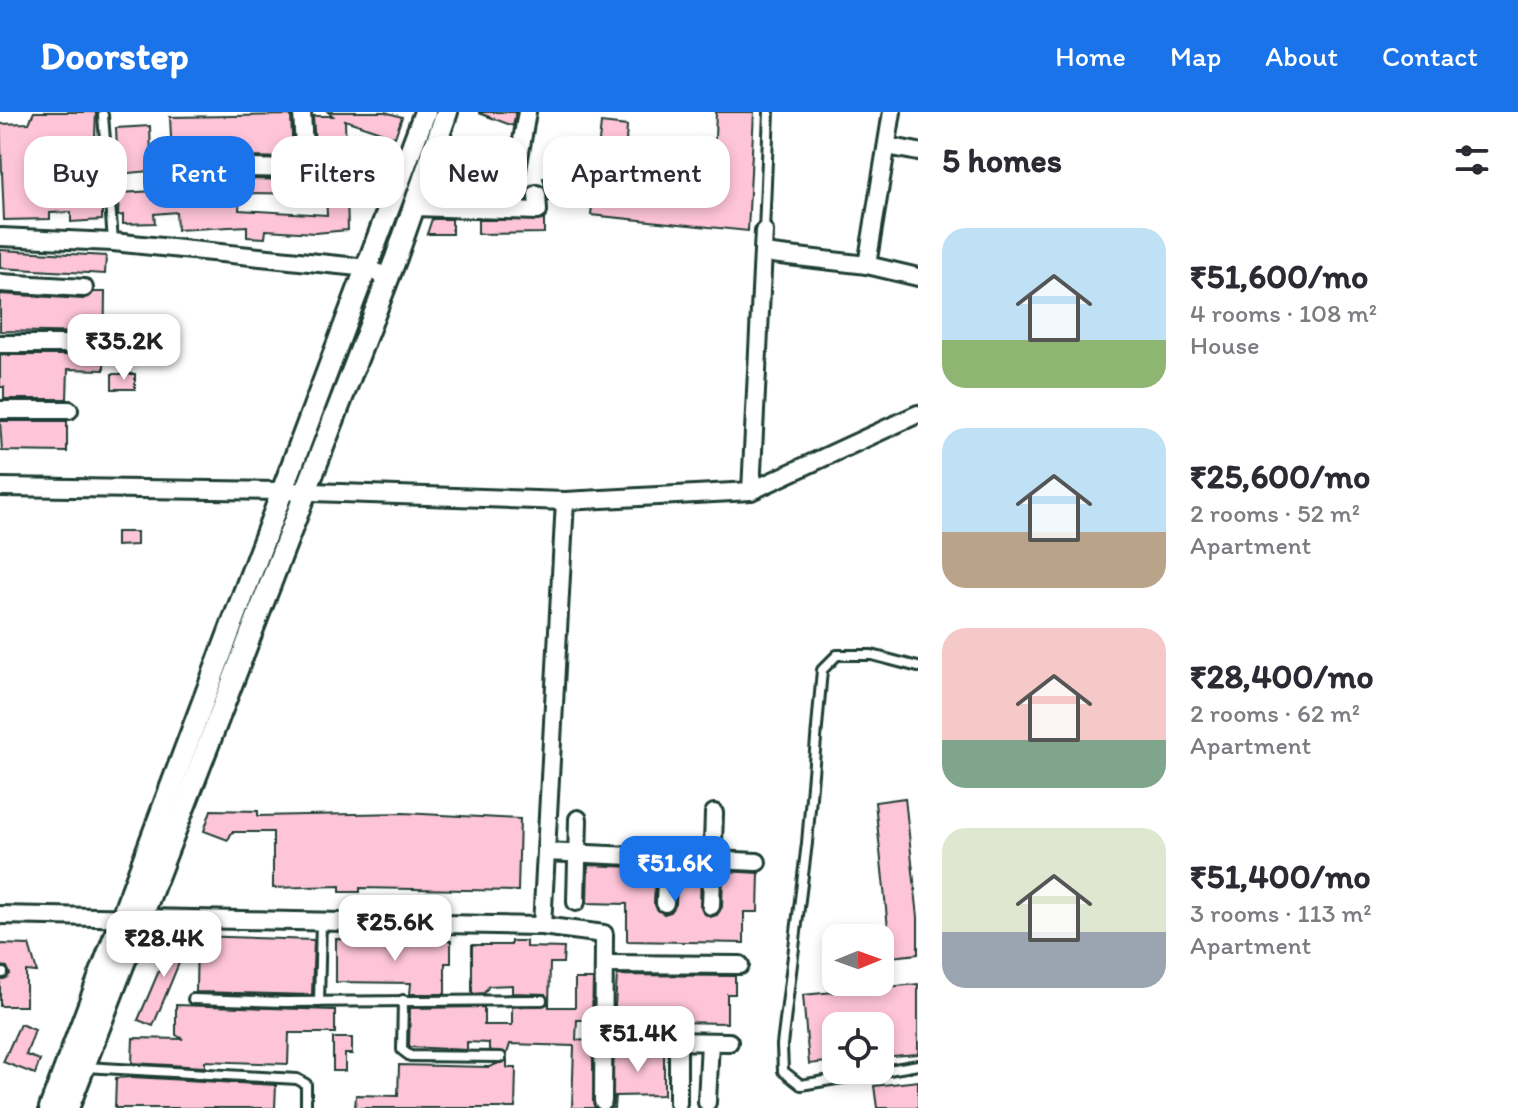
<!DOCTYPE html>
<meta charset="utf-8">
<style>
body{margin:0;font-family:Itim,sans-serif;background:#f7f7f7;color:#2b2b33;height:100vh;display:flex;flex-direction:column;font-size:30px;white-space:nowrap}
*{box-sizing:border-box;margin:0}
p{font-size:26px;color:#7c7c81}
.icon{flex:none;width:44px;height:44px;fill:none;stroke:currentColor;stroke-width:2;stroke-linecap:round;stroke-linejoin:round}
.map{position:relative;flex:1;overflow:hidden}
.side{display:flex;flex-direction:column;background:#fff;width:600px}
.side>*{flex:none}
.hud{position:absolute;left:24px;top:24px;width:760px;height:72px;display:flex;gap:16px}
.needle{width:52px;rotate:89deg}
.tools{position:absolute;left:822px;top:812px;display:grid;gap:16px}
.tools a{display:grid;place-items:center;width:72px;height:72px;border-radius:16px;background:#fff;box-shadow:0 4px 12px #0003;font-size:40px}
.price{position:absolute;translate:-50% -68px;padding:0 18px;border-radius:16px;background:#fff;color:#222;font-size:26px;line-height:52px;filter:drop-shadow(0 2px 4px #0008)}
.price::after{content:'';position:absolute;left:50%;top:48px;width:24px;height:18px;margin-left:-12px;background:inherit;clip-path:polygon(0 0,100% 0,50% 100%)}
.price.on{background:#1a73e8;color:#fff}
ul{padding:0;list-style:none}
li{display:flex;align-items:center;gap:24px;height:200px;padding:0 24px}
li span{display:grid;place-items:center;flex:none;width:224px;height:160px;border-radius:24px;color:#555}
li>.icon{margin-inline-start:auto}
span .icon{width:96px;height:96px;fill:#fffc;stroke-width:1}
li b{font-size:34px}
h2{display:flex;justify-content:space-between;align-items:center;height:96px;padding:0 24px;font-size:34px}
.pill{padding:0 28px;border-radius:24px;background:#fff;box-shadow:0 4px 12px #0003;font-size:28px;line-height:72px}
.pill.on{background:#1a73e8;color:#fff}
header{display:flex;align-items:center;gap:48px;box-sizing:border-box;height:112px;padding:0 40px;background:#1a73e8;color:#fff}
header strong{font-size:38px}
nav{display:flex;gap:44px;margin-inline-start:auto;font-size:28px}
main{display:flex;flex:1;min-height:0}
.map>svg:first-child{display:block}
</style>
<header>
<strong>Doorstep</strong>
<nav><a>Home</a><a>Map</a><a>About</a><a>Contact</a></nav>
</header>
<main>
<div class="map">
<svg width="918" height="996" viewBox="0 0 918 996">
<rect width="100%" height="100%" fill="#fff"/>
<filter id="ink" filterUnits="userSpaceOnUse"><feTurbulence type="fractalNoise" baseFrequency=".0125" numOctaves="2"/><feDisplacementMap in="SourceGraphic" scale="16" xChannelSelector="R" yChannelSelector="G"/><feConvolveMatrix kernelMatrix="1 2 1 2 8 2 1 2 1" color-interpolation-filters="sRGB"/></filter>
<g filter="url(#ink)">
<!-- building -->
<g fill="#fec4d8" stroke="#1f3d34" stroke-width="2" fill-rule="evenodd">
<polygon points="34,0 96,0 95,25 101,63 89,64 91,82 102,81 102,108 71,110 71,100 50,101 50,107 4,108 0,12 29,11"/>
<path d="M 328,0 L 385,0 L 402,5 L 395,25 L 345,8 L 348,118 L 315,121 L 266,118 L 265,126 L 247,125 L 247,114 L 177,118 L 176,100 L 154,102 L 155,111 L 123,112 L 123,103 L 118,104 L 119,81 L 174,78 L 173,57 L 118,62 L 116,16 L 150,14 L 151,46 L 172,45 L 170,5 L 291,3 L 293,46 L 240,45 L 232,50 L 230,57 L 241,67 L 305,68 L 315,60 L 325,60 L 324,34 L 315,34 L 313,4 L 333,4 ZM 240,81 L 326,82 L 327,103 L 239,98 Z"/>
<polygon points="479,0 516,0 513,14 479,1"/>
<polygon points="716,0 754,0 748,119 591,103 601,11 627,14 626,29 652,31 651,52 623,51 621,72 713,78"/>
<polygon points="562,56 575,57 574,90 548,89 543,66 561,66"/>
<polygon points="432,107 452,107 452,122 427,122"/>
<polygon points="478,108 544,108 544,121 478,122"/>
<polygon points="0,138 106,144 105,162 0,156"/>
<polygon points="94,180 105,180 104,258 68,257 67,287 4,287 4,275 0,275 0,243 91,243 100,238 102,231 91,221 0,219 0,182 83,187"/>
<rect x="112" y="262" width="23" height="15"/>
<polygon points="0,309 67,309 67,340 2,339"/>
<polygon points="116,420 137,420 137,433 116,434"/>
<polygon points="905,686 918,805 918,842 891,845 875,690"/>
<polygon points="211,698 258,699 258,704 403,701 520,707 518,779 360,776 360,780 340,780 340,774 273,776 273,720 232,720 228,728 204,719"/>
<polygon points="588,753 656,756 654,791 664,802 671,800 676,792 678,757 701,758 700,794 710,805 717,803 722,795 723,759 759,761 758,800 744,800 744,831 627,829 627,792 587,791"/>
<polygon points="175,821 191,822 153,914 138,908"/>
<polygon points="197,824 314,828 312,883 196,880"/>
<polygon points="336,827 451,829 451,851 445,851 445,882 410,882 411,871 336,870"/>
<polygon points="511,829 526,829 526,835 564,836 563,851 550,851 549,895 575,895 575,867 593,867 592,908 577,908 576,928 592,929 595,996 572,996 574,934 510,932 507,942 489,938 489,931 467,930 467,938 409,935 410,896 484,895 484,913 512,913 512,895 548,892 545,882 512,881 512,873 489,874 484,881 472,882 472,833 511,833"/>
<polygon points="0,832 29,833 37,860 26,859 26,894 0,894 0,868 10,862 7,855 0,854"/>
<polygon points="617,863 735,864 735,882 727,882 727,911 614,909"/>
<polygon points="918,872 918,942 880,945 880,914 836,914 836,949 809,952 803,883"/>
<polygon points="176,893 335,898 335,921 289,921 288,952 205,949 205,955 132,951 133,926 183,927 176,923"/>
<polygon points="20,912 35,918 26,943 40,948 35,962 3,950"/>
<polygon points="333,926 352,926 352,942 345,942 345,959 333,959"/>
<polygon points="614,939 664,940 664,983 615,984 614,996 611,996"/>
<polygon points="507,948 507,956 516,956 515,996 355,996 356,983 398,984 399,953 489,955"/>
<polygon points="132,965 276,973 275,996 115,996 116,966"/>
<polygon points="918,969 918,996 877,996 874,974"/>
</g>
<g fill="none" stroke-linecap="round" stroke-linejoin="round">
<!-- service casing -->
<g stroke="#1f3d34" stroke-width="14">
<g id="service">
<polyline points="103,3 113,129"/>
<polyline points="764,119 769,0"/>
<polyline points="918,555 872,543 837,543 822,558 807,731 782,933 783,959 801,973 918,953"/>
<polyline points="0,861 3,861"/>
<polyline points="193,887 285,890 542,888"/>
<polyline points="403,888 402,938 410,944 501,945"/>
<polyline points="319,890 321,809"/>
<polyline points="85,955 297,967 306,972 306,996"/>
</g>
</g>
<!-- minor casing -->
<g stroke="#1f3d34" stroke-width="22">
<g id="minor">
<polyline points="892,0 867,153 918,165"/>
<polyline points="887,34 918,40"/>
<polyline points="241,56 305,57 302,0"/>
<polyline points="513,80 527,0"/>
<polyline points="414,95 538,99 537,82"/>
<polyline points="0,125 113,130 368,156 388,166"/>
<polyline points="763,141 867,153"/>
<polyline points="0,171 84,176"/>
<polyline points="0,232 91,232"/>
<polyline points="0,298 69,298"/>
<polyline points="0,375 284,379 565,389 751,379 764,119"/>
<polyline points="751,379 918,302"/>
<polyline points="546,740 757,750"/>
<polyline points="576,790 578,707"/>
<polyline points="665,791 667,746"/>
<polyline points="711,794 714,701"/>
<polyline points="0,803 542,814 565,389"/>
<polyline points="542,814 604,822 603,989"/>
<polyline points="604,852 740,853"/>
<polyline points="603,928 729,930"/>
<polyline points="678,929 678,991"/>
<polyline points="707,990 710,930"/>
</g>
</g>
<!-- tertiary casing -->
<g stroke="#1f3d34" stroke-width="26">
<g id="tertiary">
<polyline points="50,996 425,0"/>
<polyline points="68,996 396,146 447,0"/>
</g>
</g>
<!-- service -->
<use href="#service" stroke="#fff" stroke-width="8"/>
<!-- minor -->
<use href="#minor" stroke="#fff" stroke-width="16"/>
<!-- tertiary -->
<use href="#tertiary" stroke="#fff" stroke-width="20"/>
</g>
</g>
</svg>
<div class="tools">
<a><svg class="needle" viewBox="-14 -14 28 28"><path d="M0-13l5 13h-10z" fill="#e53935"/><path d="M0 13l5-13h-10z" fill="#7c7c81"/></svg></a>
<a><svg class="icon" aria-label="locate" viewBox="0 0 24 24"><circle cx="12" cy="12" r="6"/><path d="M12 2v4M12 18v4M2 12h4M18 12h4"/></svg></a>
</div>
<b class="price" style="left:124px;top:270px">₹35.2K</b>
<b class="price on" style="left:675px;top:792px">₹51.6K</b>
<b class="price" style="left:395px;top:851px">₹25.6K</b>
<b class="price" style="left:164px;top:867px">₹28.4K</b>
<b class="price" style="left:638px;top:962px">₹51.4K</b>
<div class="hud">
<a class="pill">Buy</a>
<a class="pill on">Rent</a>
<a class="pill">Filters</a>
<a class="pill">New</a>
<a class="pill">Apartment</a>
</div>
</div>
<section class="side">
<h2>5 homes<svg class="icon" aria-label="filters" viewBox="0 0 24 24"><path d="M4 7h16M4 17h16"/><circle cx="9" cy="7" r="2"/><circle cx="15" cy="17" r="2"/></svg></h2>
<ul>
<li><span style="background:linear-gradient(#bfe0f5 70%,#8fb573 0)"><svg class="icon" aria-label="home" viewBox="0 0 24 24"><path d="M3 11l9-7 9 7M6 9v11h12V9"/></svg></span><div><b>₹51,600/mo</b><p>4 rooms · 108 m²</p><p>House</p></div></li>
<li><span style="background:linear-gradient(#bfe0f5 65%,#b9a48a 0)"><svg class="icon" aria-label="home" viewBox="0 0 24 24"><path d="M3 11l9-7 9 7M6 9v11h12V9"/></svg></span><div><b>₹25,600/mo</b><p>2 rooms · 52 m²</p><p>Apartment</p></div></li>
<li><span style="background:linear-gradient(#f6c9c9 70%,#7fa58c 0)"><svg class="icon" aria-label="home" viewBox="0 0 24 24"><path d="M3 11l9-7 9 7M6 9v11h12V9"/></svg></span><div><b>₹28,400/mo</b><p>2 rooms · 62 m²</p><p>Apartment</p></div></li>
<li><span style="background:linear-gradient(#dfe7d0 65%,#9aa5b1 0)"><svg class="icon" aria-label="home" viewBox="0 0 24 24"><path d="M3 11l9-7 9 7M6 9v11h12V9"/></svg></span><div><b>₹51,400/mo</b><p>3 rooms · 113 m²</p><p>Apartment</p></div></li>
</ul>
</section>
</main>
